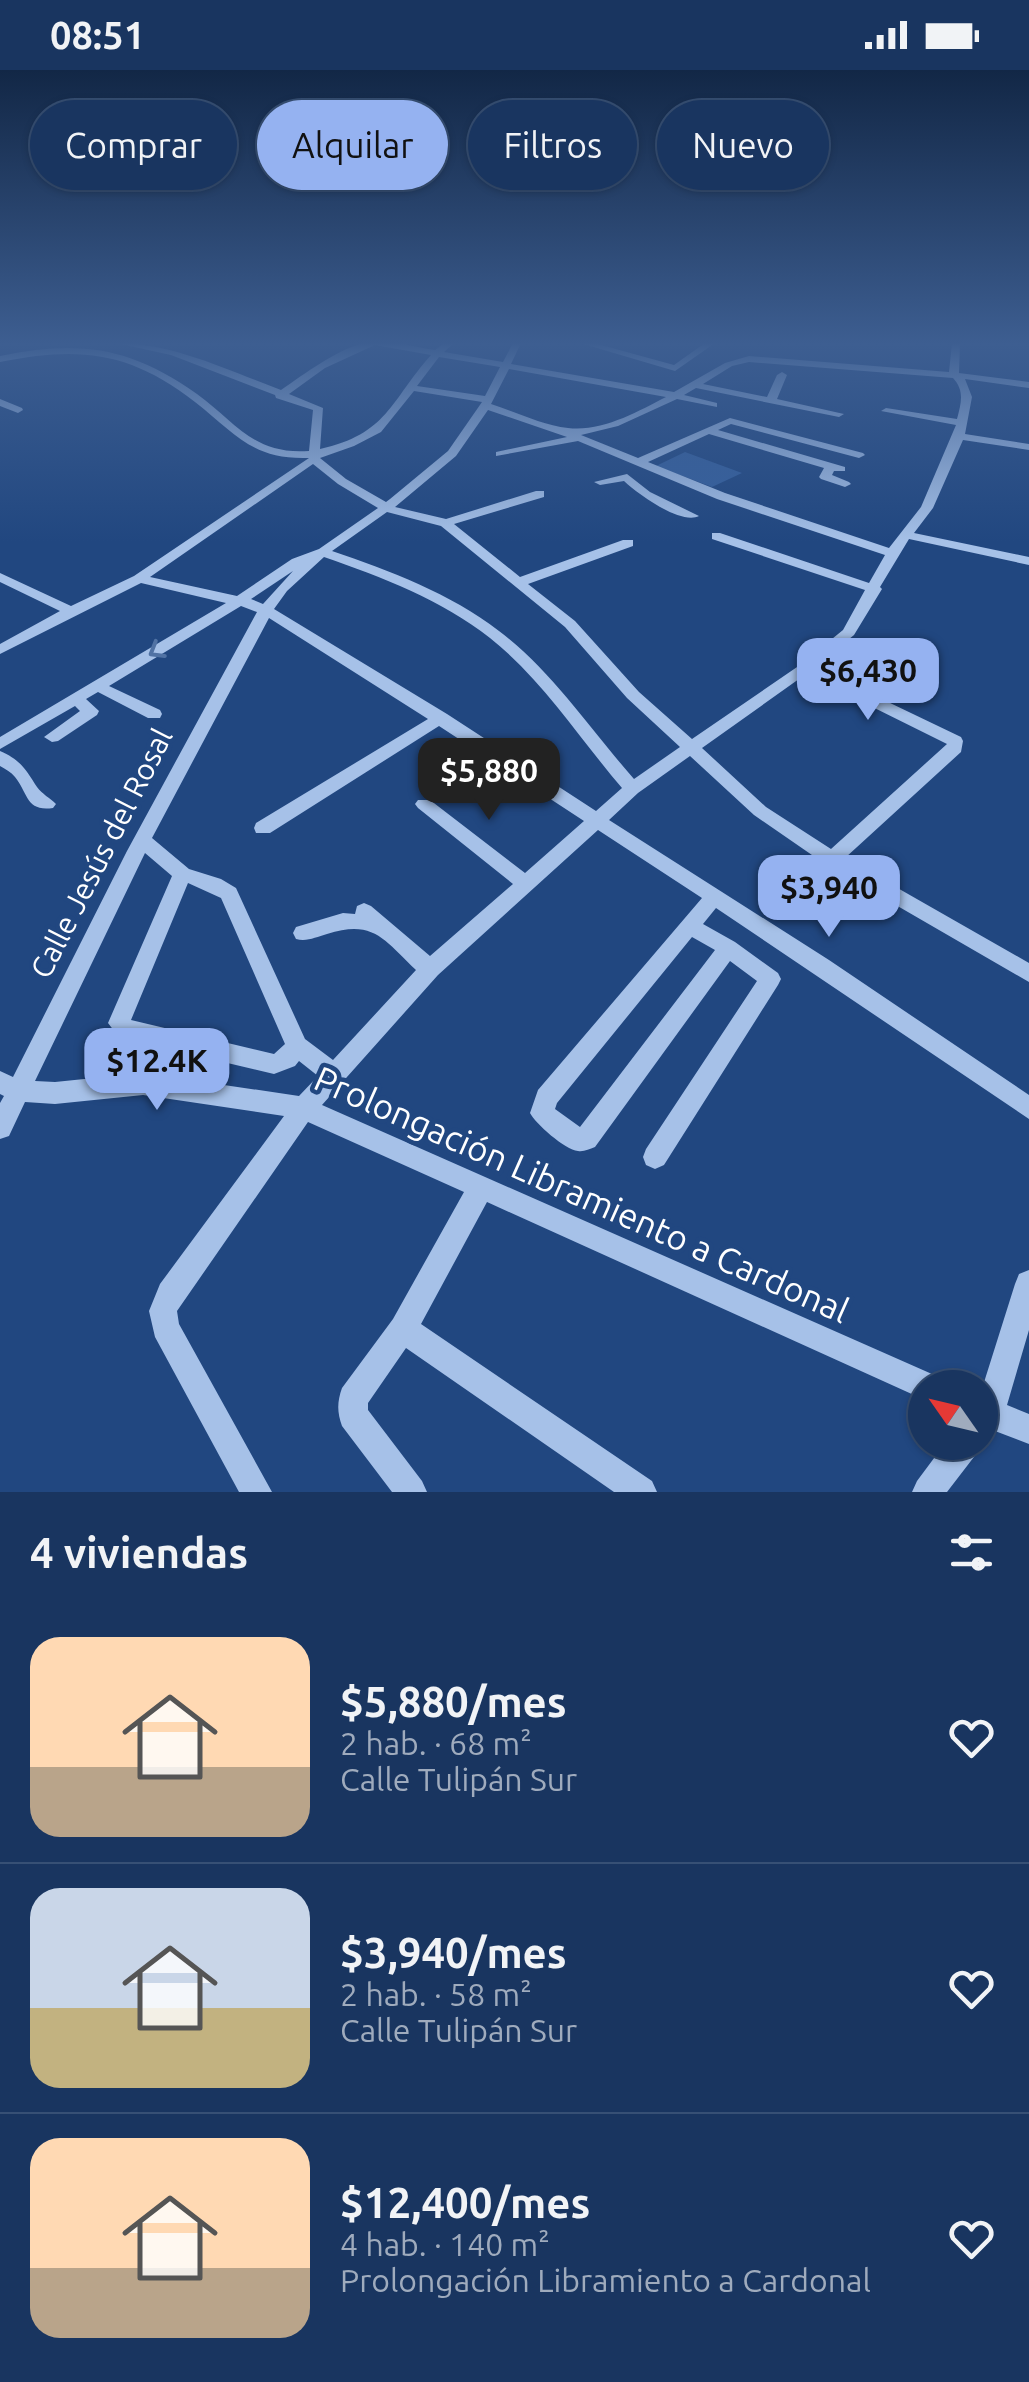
<!DOCTYPE html>
<html lang="es">
<meta charset="utf-8">
<style>
body{margin:0;font-family:Ubuntu,sans-serif;background:#223d66;color:#f1f3f6;height:100vh;display:flex;flex-direction:column;font-size:38px;white-space:nowrap}
*{box-sizing:border-box;margin:0}
p{font-size:32px;color:#9fabbd}
.icon{flex:none;width:55px;height:55px;fill:none;stroke:currentColor;stroke-width:2;stroke-linecap:round;stroke-linejoin:round}
.map{position:relative;height:1422px;overflow:hidden}
.sheet{display:flex;flex-direction:column;background:#193560;flex:1}
.sheet>*{flex:none}
.hud{position:absolute;left:30px;top:30px;width:970px;height:90px;display:flex;gap:20px}
.needle{width:65px;rotate:304deg}
.tools{position:absolute;left:908px;top:1300px;display:grid;gap:20px}
.tools a{display:grid;place-items:center;width:90px;height:90px;border-radius:50%;background:#193560;box-shadow:0 2px 8px #0004,0 0 0 2px #375075;font-size:50px}
.price{position:absolute;translate:-50% -85px;padding:0 22px;border-radius:20px;background:#95b2f1;color:#111;font-size:32px;line-height:65px;filter:drop-shadow(0 2px 5px #0008)}
.price::after{content:'';position:absolute;left:50%;top:60px;width:30px;height:22px;margin-left:-15px;background:inherit;clip-path:polygon(0 0,100% 0,50% 100%)}
.price.current{background:#222;color:#fff}
ul{padding:0;list-style:none}
li{display:flex;align-items:center;gap:30px;height:250px;padding:0 30px}
li+li{border-top:2px solid #375075}
li span{display:grid;place-items:center;flex:none;width:280px;height:200px;border-radius:30px;color:#555}
li>.icon{margin-inline-start:auto}
span .icon{width:120px;height:120px;fill:#fffc;stroke-width:1}
li b{font-size:42px}
h2{display:flex;justify-content:space-between;align-items:center;height:120px;padding:0 30px;font-size:42px}
.pill{padding:0 35px;border-radius:45px;background:#193560;box-shadow:0 2px 8px #0004,0 0 0 2px #375075;font-size:35px;line-height:90px}
.pill.current{background:#95b2f1;color:#111}
.status{display:flex;justify-content:space-between;align-items:center;height:70px;padding:0 50px;background:#193560;direction:ltr}
.status svg{height:28px;fill:currentColor}
.map>svg:first-child{display:block}
</style>
<div class="status"><b>08:51</b><svg viewBox="0 0 49 12"><path d="M0 12V9h3v3zM5 12V6h3v6zM10 12V3h3v9zM15 12V0h3v12zM26 1h20v11H26zM47 4h2v5h-2z"/></svg></div>
<div class="map">
<svg width="1029" height="1422" viewBox="0 0 1029 1422">
<rect width="100%" height="100%" fill="#214780"/>
<!-- green -->
<polygon fill="#35609e" points="685,382 742,403 712,417 656,396"/>
<g fill="none" stroke-linecap="round" stroke-linejoin="round">
<!-- minor -->
<g fill="#a6c1e8" fill-rule="evenodd">
<path d="M 116,273 C 173,273 227,300 281,320 C 306,303 334,281 364,273 C 386,268 413,277 435,280 L 444,273 L 454,273 L 444,282 L 503,292 L 513,273 L 521,273 L 511,294 L 674,322 L 725,293 L 749,286 L 949,302 L 952,273 L 960,273 L 959,303 L 1029,312 L 1029,318 L 965,309 L 972,327 L 965,364 L 1029,374 L 1029,380 L 963,370 L 933,438 L 914,463 L 1029,487 L 1029,495 L 909,469 L 880,517 L 882,519 L 854,565 L 815,597 L 961,667 L 963,671 L 961,682 L 845,788 L 1029,893 L 1029,912 L 825,794 L 754,745 L 690,686 L 638,723 L 609,750 L 829,890 L 1029,1025 L 1029,1049 L 716,838 L 703,854 L 735,872 L 778,903 L 781,909 L 778,915 L 664,1095 L 655,1099 L 646,1095 L 643,1087 L 646,1079 L 757,911 L 730,891 L 595,1077 C 589,1079 584,1082 578,1081 C 565,1080 535,1053 530,1043 L 538,1020 L 702,828 L 598,760 L 438,905 L 322,1035 L 941,1308 L 946,1318 L 925,1318 L 925,1330 L 487,1132 L 421,1254 L 652,1411 L 657,1422 L 614,1422 L 406,1278 L 368,1333 L 368,1340 L 422,1411 L 427,1422 L 392,1422 L 342,1356 C 337,1342 337,1332 342,1318 L 393,1249 L 464,1122 L 308,1052 L 177,1241 L 179,1254 L 272,1422 L 239,1422 L 155,1267 L 149,1241 L 160,1214 L 284,1046 L 143,1025 L 55,1034 L 25,1032 L 9,1066 L 0,1069 L 0,1033 L 4,1026 L 0,1024 L 0,1001 L 13,1007 L 127,781 L 257,542 L 241,536 L 109,616 L 160,640 L 162,644 L 160,648 L 148,648 L 98,622 L 86,629 L 99,641 L 97,645 L 58,671 L 52,672 L 44,667 L 80,641 L 75,636 L 0,679 L 0,667 L 226,533 L 141,513 L 0,584 L 0,574 L 60,541 L 0,512 L 0,503 L 71,536 L 134,506 L 309,388 C 252,390 236,364 195,332 C 130,281 79,276 0,292 L 0,286 C 79,270 129,276 197,324 C 237,353 253,385 309,381 L 313,340 L 276,328 L 275,325 L 171,285 ZM 375,275 L 431,285 C 390,331 388,364 320,379 L 323,338 L 289,324 L 325,298 ZM 439,287 L 500,297 L 485,326 L 417,316 ZM 749,292 L 953,308 C 965,321 961,333 957,349 L 886,338 L 881,341 L 956,355 L 921,437 L 889,478 L 725,423 L 648,392 L 709,364 L 824,398 L 819,407 L 821,409 L 845,417 L 851,414 L 849,412 L 832,405 L 834,401 L 845,401 L 845,397 L 718,360 L 731,354 L 859,388 L 865,385 L 863,383 L 730,348 L 638,388 L 581,365 L 618,356 L 677,329 L 717,337 L 717,333 L 684,325 L 696,318 L 839,347 L 844,344 L 777,329 L 787,305 L 782,302 L 777,305 L 767,327 L 703,314 L 732,296 ZM 509,299 L 666,327 C 637,342 602,362 568,358 C 542,355 516,342 491,334 ZM 414,321 L 482,332 L 448,381 L 390,429 L 386,432 L 346,409 L 320,388 L 354,376 L 381,362 ZM 488,340 L 567,367 L 496,382 L 496,386 L 578,371 L 717,429 L 885,485 L 869,513 L 720,463 L 712,463 L 712,469 L 865,520 L 843,560 L 800,595 L 692,669 L 639,622 L 575,551 L 528,514 L 633,476 L 633,470 L 623,470 L 520,507 L 454,454 L 544,427 L 544,421 L 536,421 L 446,449 L 395,437 L 456,386 ZM 313,394 L 338,414 L 378,438 L 319,479 L 292,489 L 237,526 L 150,507 ZM 387,442 L 441,456 L 565,557 L 627,628 L 680,677 L 634,709 C 590,659 552,601 499,561 C 450,523 390,501 332,481 ZM 324,487 C 382,507 442,530 490,568 C 542,609 579,668 622,718 L 596,741 L 447,644 L 274,539 L 287,521 ZM 293,501 L 263,534 L 251,529 ZM 269,548 L 428,649 L 256,753 L 254,758 L 256,763 L 270,763 L 439,656 L 584,751 L 525,803 L 430,730 L 418,730 L 415,734 L 418,738 L 513,814 L 430,886 L 371,836 L 364,833 L 357,836 L 355,844 L 343,843 L 296,857 L 293,863 L 296,869 C 307,872 316,867 327,864 C 374,849 384,870 416,900 L 333,990 L 305,969 L 236,818 L 221,809 L 189,799 L 152,768 ZM 806,604 L 947,674 L 831,779 L 766,737 L 702,678 ZM 145,783 L 172,806 L 108,953 L 118,966 L 126,969 L 274,1004 L 295,996 L 299,991 L 318,1006 L 299,1026 L 143,1003 L 55,1012 L 35,1011 ZM 188,813 L 221,828 L 285,974 L 274,984 L 131,950 ZM 692,867 L 715,880 L 580,1057 L 555,1039 L 557,1033 Z"/>
<polygon points="580,273 594,273 674,295 705,273 715,273 675,301"/>
<polygon points="0,329 22,338 23,340 18,343 0,336"/>
<path d="M 627,404 L 650,422 L 699,446 C 681,455 639,425 624,411 L 600,415 L 594,412 Z"/>
<path d="M 0,681 C 21,690 26,700 37,717 C 42,724 50,728 56,734 L 53,738 C 26,742 28,723 15,707 C 11,702 5,699 0,696 Z"/>
<polygon points="1029,1200 1029,1260 1007,1335 1029,1344 1029,1374 995,1361 980,1370 981,1372 977,1383 947,1422 912,1422 917,1411 946,1372 980,1372 980,1325 1015,1214 1019,1204"/>
</g>
</g>
<!-- one-way arrows -->
<defs><path id="oneway-chevron" d="M-2-3.5L2.5 0L-2 3.5" fill="none" stroke-width="1.6" stroke-linecap="round" stroke-linejoin="round" transform="scale(2.5)"/></defs>
<use stroke="#5072a4" href="#oneway-chevron" transform="translate(156 581) rotate(149)"/>
<!-- sky -->
<linearGradient id="sky" x2="0" y2="1"><stop stop-color="#122746"/><stop offset="0.58" stop-color="#3d5e91"/><stop offset="1" stop-color="#3d5e91" stop-opacity="0"/></linearGradient>
<rect width="1029" height="472" fill="url(#sky)"/>
<g text-anchor="middle" dominant-baseline="central" stroke-width="9" stroke-linejoin="round" paint-order="stroke">
<!-- street labels -->
<g font-size="30" fill="#fff" stroke="#214780">
<text transform="translate(101 783) rotate(-63)">Calle Jesús del Rosal</text>
</g>
<!-- near-street labels -->
<g font-size="35" fill="#fff" stroke="#214780">
<text transform="translate(582 1124) rotate(24)">Prolongación Libramiento a Cardonal</text>
</g>
</g>
</svg>
<div class="tools">
<a><svg class="needle" viewBox="-14 -14 28 28"><path d="M0-13l5 13h-10z" fill="#e53935"/><path d="M0 13l5-13h-10z" fill="#9fabbd"/></svg></a>
</div>
<b class="price" style="left:868px;top:653px">$6,430</b>
<b class="price current" style="left:489px;top:753px">$5,880</b>
<b class="price" style="left:829px;top:870px">$3,940</b>
<b class="price" style="left:157px;top:1043px">$12.4K</b>
<div class="hud">
<a class="pill">Comprar</a>
<a class="pill current">Alquilar</a>
<a class="pill">Filtros</a>
<a class="pill">Nuevo</a>
</div>
</div>
<section class="sheet">
<h2>4 viviendas<svg class="icon" aria-label="filters" viewBox="0 0 24 24"><path d="M4 7h16M4 17h16"/><circle cx="9" cy="7" r="2"/><circle cx="15" cy="17" r="2"/></svg></h2>
<ul>
<li><span style="background:linear-gradient(#ffd9b3 65%,#b9a48a 0)"><svg class="icon" aria-label="home" viewBox="0 0 24 24"><path d="M3 11l9-7 9 7M6 9v11h12V9"/></svg></span><div><b>$5,880/mes</b><p>2 hab. · 68 m²</p><p>Calle Tulipán Sur</p></div><svg class="icon" aria-label="heart" viewBox="0 0 24 24"><path d="M12 20l-8-8c-3-5 5-10 8-4 3-6 11-1 8 4z"/></svg></li>
<li><span style="background:linear-gradient(#c9d6e8 60%,#c2b280 0)"><svg class="icon" aria-label="home" viewBox="0 0 24 24"><path d="M3 11l9-7 9 7M6 9v11h12V9"/></svg></span><div><b>$3,940/mes</b><p>2 hab. · 58 m²</p><p>Calle Tulipán Sur</p></div><svg class="icon" aria-label="heart" viewBox="0 0 24 24"><path d="M12 20l-8-8c-3-5 5-10 8-4 3-6 11-1 8 4z"/></svg></li>
<li><span style="background:linear-gradient(#ffd9b3 65%,#b9a48a 0)"><svg class="icon" aria-label="home" viewBox="0 0 24 24"><path d="M3 11l9-7 9 7M6 9v11h12V9"/></svg></span><div><b>$12,400/mes</b><p>4 hab. · 140 m²</p><p>Prolongación Libramiento a Cardonal</p></div><svg class="icon" aria-label="heart" viewBox="0 0 24 24"><path d="M12 20l-8-8c-3-5 5-10 8-4 3-6 11-1 8 4z"/></svg></li>
</ul>
</section>
